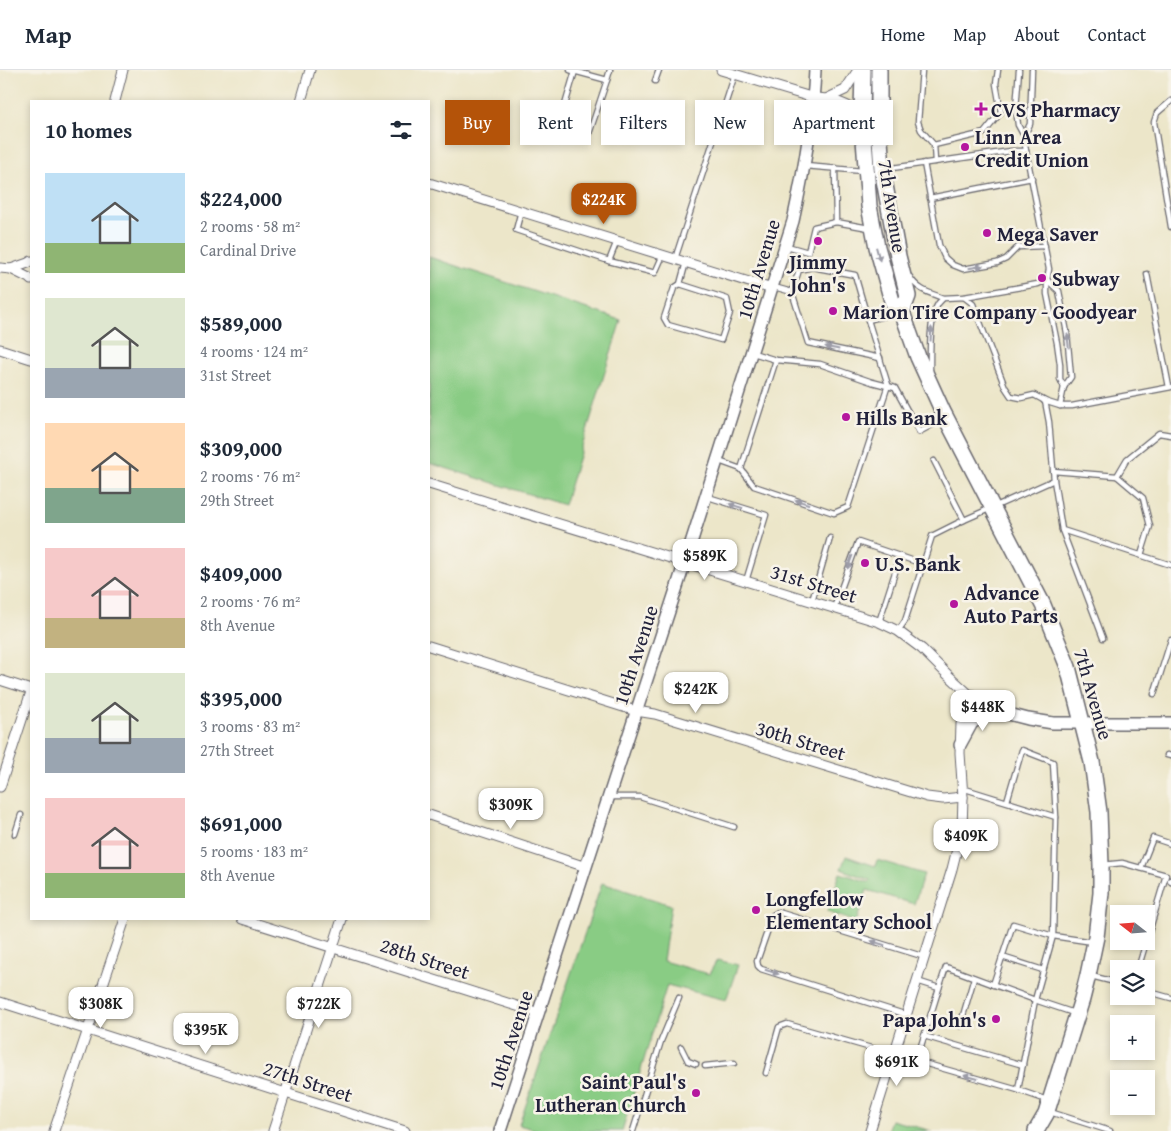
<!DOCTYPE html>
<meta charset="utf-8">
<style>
body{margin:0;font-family:"Gentium Book Plus",serif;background:#f6f6f7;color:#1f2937;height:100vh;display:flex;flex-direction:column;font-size:19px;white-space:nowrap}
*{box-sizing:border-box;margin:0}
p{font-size:16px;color:#747a83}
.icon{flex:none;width:28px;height:28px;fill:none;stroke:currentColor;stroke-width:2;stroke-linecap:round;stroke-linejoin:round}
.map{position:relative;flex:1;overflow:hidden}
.side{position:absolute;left:30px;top:30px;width:400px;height:820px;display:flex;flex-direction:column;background:#fff;border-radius:0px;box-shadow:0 2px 8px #0003}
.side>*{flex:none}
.banner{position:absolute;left:445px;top:30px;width:475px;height:45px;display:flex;gap:10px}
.needle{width:32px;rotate:287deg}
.tools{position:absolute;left:1110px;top:835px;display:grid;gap:10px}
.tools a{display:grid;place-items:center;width:45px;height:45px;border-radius:0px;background:#fff;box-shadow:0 2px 8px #0003;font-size:25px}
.price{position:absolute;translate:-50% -42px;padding:0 11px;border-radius:10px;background:#fff;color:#222;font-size:16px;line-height:32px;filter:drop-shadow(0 1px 2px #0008)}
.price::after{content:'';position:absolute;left:50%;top:30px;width:15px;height:11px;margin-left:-8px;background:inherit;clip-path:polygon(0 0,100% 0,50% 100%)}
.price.current{background:#b45309;color:#fff}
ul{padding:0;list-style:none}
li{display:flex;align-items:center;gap:15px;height:125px;padding:0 15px}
li span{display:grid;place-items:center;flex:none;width:140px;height:100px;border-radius:0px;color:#555}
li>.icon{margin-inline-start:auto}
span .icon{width:60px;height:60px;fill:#fffc;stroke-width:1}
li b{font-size:21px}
h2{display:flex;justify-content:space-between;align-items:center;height:60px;padding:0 15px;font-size:21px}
.chip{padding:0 18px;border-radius:0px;background:#fff;box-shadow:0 2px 8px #0003;font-size:18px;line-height:45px}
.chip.current{background:#b45309;color:#fff}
header{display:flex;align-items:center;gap:30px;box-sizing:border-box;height:70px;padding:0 25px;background:#fff;border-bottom:1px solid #e0e1e3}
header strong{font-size:24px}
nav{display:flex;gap:28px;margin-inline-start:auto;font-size:18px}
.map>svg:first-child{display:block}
</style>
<header>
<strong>Map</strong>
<nav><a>Home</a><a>Map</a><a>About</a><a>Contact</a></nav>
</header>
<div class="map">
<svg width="1171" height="1061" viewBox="0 0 1171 1061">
<rect width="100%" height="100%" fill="#f7f3e8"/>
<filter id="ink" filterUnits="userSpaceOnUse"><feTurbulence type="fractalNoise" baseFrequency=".02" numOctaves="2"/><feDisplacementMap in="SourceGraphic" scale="10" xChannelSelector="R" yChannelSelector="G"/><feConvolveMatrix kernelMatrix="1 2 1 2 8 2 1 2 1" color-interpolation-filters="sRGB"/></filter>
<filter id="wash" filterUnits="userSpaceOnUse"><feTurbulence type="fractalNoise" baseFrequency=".0096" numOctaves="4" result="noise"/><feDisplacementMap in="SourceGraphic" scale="20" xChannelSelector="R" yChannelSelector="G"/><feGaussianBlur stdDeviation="1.12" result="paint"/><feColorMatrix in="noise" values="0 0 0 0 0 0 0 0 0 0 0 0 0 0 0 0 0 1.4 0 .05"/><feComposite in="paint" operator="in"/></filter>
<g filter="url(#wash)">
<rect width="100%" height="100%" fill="#ece6c9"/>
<!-- green -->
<g fill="#89cc84" stroke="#567760">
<polygon points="429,187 621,250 564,435 429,393"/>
<polygon points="846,786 875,796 877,790 924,804 914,834 867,820 856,852 827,842 840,803 869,812 870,810 841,799"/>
<polygon points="602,813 671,835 663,891 709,904 717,890 738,895 726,930 667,915 622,1061 540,1061 519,1055"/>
<polygon points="891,1050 932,1061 887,1061"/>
</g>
</g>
<g filter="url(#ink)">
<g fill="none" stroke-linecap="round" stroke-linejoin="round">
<!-- service casing -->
<g stroke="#69676d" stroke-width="7">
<g id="service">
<polyline points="570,0 607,10 610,0"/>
<polyline points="922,0 918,52 921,60 934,75 935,92"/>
<polyline points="1019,0 1016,39 1018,55 1024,66 1026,81"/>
<polyline points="575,1 560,52 568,64 587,70 607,10"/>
<polyline points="655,11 659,0"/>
<polyline points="1171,31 1157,43 1154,52 1171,157"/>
<polyline points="1024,66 1030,54 1032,0"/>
<polyline points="934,75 984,63 1001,42 996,14 998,0"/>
<polyline points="924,93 939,175 945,188 953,195 963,199 997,193 1006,189 1018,177 1045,176"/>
<polyline points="805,96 863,101"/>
<polyline points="835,98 836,152"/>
<polyline points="885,99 1011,81 1026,81 1049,199 1047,210 1038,214 964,227"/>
<polyline points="930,128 1032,108"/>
<polyline points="521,141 516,160 609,191 617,171"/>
<polyline points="787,176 808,182 814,157 836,152 869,158"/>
<polyline points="675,189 735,4"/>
<polyline points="609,191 655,203 663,185"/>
<polyline points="1147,204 1169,317"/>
<path d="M 910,207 C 917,220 930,223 943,228 C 942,230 939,232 938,234 C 929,247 930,285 930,301"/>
<polyline points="1047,210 1059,221 1067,263 1071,307 1064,317 1060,336"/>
<polyline points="1047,210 1047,224 1057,273 1060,294 1060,309 1064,317"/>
<polyline points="680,214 727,229 730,243 721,270 668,255 664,248 674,218 680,214 686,192"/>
<polyline points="774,217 792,222"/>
<polyline points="943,228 964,227 973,234 1005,317 1011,326 1021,328 1034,325 1045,331 1049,352 1054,410 996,436"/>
<polyline points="753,283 776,290 820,294 872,312 895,318 919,362 945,348"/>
<polyline points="880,288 808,273 792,222 799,200 812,197 855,205 868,250 899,242"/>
<polyline points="1044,331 1060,336 1072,336 1171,317"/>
<polyline points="719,391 741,399 776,290"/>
<polyline points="934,391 964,450 989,439"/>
<polyline points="741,399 754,416 834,443 848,437 888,315 868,250"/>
<polyline points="1053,401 1117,406 1127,389 1159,363 1171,365"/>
<polyline points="1117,406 1143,428 1150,456 1141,485"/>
<polyline points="1054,410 1062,460 1171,495"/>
<polyline points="708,427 766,445 746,511"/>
<polyline points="1062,460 1103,568"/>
<polyline points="812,531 830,468"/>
<polyline points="834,538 858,472 923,494"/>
<polyline points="879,552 900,487"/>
<polyline points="898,561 905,551 932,466 964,450"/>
<polyline points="1154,624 1171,570"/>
<polyline points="1167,685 1171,686"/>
<polyline points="962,718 1056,747 1053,866 1093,872"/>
<polyline points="610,727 640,727 734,757"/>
<polyline points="1007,731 1022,680 1053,692 1056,747"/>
<polyline points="15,764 21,745"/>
<polyline points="1102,795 1122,793 1166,805 1138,899"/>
<polyline points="1141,798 1153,768 1171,774"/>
<polyline points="1170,810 1171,812"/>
<polyline points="1002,887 1043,900"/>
<polyline points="1091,906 1119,913"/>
<polyline points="917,911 939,918 946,897 1035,930 1018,1020"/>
<polyline points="993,915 1013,854 1053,866 1035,930 1074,943"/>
<polyline points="1146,921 1171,928"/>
<polyline points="907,945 761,899 758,896 757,891 773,845 778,842 925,887"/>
<polyline points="960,956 974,908"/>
<polyline points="924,966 1023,995"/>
<polyline points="681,977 688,991 696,994"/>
<polyline points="916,992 939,918"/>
<polyline points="705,996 734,993"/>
<polyline points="766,1003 779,957 787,954 1018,1020 1047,1030"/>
<polyline points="1050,1042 1110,1061"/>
<polyline points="633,1061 661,971 679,928"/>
</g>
</g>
<!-- minor casing -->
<g stroke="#69676d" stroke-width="11">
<g id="minor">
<path d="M 721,0 L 814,28 C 834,28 844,34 862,43"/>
<polyline points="828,28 845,20 858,0"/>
<polyline points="115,31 123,0"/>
<polyline points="301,31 310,0"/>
<polyline points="429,113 772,219"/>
<polyline points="0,198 11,199 29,208 31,210"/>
<polyline points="11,199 28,193 31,191"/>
<polyline points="0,279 31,289"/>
<polyline points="429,414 879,552 898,561 922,579 948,605 971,626 961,654 960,683 963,727 962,759 952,799 870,1061"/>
<polyline points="429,576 636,641 655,644 927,727 943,729 963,727"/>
<polyline points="0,610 31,620"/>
<polyline points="0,717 31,622"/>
<polyline points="429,745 586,797"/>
<polyline points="242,849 539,943"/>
<polyline points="0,932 405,1061"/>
<polyline points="54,1061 125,849"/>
<polyline points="273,1061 342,849"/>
</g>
</g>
<!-- tertiary casing -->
<g stroke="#69676d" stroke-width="14">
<g id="tertiary">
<polyline points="971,626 1001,642 1028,649 1053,653 1171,653"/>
<polyline points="960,675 972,653 995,639"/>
<path d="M 500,1061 L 685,492 L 793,151 C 804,101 813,51 815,0"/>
</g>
</g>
<!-- primary casing -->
<g stroke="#69676d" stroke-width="18">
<g id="primary">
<polyline points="863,0 862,43 869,136 877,177 892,231 902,242 918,287 943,342 1043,535 1068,597 1092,692 1099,742 1101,796 1101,823 1096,867 1088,905 1082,929 1046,1044 1036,1061"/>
<polyline points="879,0 879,55 882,99 898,186 908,226 902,242"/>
</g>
</g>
<!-- service -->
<use href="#service" stroke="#fff" stroke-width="4.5"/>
<!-- minor -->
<use href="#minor" stroke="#fff" stroke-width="9"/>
<!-- tertiary -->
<use href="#tertiary" stroke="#fff" stroke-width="11"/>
<!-- primary -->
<use href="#primary" stroke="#fff" stroke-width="15"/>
</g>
<!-- one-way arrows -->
<defs><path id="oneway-solid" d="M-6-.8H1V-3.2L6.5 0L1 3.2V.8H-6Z" transform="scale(1.25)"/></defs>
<g fill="#9c9ca7">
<use href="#oneway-solid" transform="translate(878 184) rotate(75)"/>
<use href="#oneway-solid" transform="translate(976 197) rotate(-9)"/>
<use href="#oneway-solid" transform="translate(931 264) rotate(-86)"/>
<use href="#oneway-solid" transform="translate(1068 271) rotate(-96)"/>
<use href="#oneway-solid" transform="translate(832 278) rotate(-168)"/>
<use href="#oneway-solid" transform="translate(802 432) rotate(-162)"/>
<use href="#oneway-solid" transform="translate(736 436) rotate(-162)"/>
<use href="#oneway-solid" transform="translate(850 492) rotate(110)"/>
<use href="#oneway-solid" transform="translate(878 873) rotate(-163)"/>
<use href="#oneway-solid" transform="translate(772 902) rotate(17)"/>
<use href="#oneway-solid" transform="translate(971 1007) rotate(-165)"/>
</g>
</g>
<!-- markers -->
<g fill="#b5179e" stroke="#f7f3e8" stroke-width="2">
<path d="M978.5 31.5h5v5h5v5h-5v5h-5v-5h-5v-5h5z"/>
<circle cx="965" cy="77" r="5"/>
<circle cx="987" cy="163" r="5"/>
<circle cx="818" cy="171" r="5"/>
<circle cx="1042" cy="208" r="5"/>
<circle cx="833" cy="241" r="5"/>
<circle cx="846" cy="347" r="5"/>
<circle cx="865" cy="493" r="5"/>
<circle cx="954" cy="534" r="5"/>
<circle cx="756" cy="840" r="5"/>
<circle cx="996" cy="949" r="5"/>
<circle cx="696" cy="1023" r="5"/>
</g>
<g text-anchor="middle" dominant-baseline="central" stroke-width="5" stroke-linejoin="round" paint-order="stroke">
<!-- poi labels -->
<g font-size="20" font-weight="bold" fill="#22223b" stroke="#f7f3e8" text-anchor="start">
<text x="991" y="39">CVS Pharmacy</text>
<text x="975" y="66">Linn Area<tspan x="975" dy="23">Credit Union</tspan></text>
<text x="997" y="163">Mega Saver</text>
<text x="818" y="191" text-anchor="middle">Jimmy<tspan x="818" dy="23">John's</tspan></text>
<text x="1052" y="208">Subway</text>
<text x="843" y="241">Marion Tire Company - Goodyear</text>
<text x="856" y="347">Hills Bank</text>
<text x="875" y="493">U.S. Bank</text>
<text x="964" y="522">Advance<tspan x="964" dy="23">Auto Parts</tspan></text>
<text x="766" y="828">Longfellow<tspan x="766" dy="23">Elementary School</tspan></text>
<text x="986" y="949" text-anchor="end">Papa John's</text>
<text x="686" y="1011" text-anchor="end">Saint Paul's<tspan x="686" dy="23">Lutheran Church</tspan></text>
</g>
<!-- street labels -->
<g font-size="20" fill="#22223b" stroke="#f7f3e8">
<text transform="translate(893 136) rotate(81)">7th Avenue</text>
<text transform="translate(758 199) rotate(-73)">10th Avenue</text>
<text transform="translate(814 513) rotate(17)">31st Street</text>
<text transform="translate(635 585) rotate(-72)">10th Avenue</text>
<text transform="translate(1094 624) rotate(74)">7th Avenue</text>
<text transform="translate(801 670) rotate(17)">30th Street</text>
<text transform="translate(425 888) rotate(18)">28th Street</text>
<text transform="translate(510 970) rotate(-72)">10th Avenue</text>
<text transform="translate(308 1011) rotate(18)">27th Street</text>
</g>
</g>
</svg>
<div class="tools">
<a><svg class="needle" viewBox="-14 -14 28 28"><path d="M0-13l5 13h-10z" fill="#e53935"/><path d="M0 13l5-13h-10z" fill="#747a83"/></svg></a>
<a><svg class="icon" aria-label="layers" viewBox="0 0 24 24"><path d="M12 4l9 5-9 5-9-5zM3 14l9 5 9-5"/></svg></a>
<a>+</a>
<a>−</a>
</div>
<b class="price current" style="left:604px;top:155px">$224K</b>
<b class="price" style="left:705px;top:511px">$589K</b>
<b class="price" style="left:696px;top:644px">$242K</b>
<b class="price" style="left:983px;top:662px">$448K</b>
<b class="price" style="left:511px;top:760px">$309K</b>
<b class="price" style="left:966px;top:791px">$409K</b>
<b class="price" style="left:101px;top:959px">$308K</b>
<b class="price" style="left:319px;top:959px">$722K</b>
<b class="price" style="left:206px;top:985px">$395K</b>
<b class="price" style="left:897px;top:1017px">$691K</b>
<div class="banner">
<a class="chip current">Buy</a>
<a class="chip">Rent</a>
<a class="chip">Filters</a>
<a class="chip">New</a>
<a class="chip">Apartment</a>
</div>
<section class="side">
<h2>10 homes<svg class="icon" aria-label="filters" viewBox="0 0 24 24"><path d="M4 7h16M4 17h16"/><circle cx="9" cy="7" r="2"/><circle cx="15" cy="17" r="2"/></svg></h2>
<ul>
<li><span style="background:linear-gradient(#bfe0f5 70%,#8fb573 0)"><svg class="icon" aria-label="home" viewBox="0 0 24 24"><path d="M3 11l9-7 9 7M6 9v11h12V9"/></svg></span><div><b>$224,000</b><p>2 rooms · 58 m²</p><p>Cardinal Drive</p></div></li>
<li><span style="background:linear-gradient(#dfe7d0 70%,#9aa5b1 0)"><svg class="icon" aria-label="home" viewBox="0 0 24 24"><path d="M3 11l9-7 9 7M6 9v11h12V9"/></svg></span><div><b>$589,000</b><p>4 rooms · 124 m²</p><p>31st Street</p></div></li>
<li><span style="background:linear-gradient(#ffd9b3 65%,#7fa58c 0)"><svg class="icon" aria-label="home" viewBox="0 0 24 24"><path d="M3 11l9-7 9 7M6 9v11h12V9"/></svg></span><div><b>$309,000</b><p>2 rooms · 76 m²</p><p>29th Street</p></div></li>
<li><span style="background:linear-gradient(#f6c9c9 70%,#c2b280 0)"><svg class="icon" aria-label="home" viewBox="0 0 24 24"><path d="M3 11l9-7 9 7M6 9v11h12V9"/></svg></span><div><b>$409,000</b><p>2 rooms · 76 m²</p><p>8th Avenue</p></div></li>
<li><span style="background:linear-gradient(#dfe7d0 65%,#9aa5b1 0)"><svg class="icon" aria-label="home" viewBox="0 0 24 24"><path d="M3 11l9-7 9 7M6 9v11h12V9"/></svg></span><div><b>$395,000</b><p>3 rooms · 83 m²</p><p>27th Street</p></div></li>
<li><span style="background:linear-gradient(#f6c9c9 75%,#8fb573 0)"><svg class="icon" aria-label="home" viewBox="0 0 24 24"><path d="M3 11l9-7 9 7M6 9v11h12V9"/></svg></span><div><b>$691,000</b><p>5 rooms · 183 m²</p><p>8th Avenue</p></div></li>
</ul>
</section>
</div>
